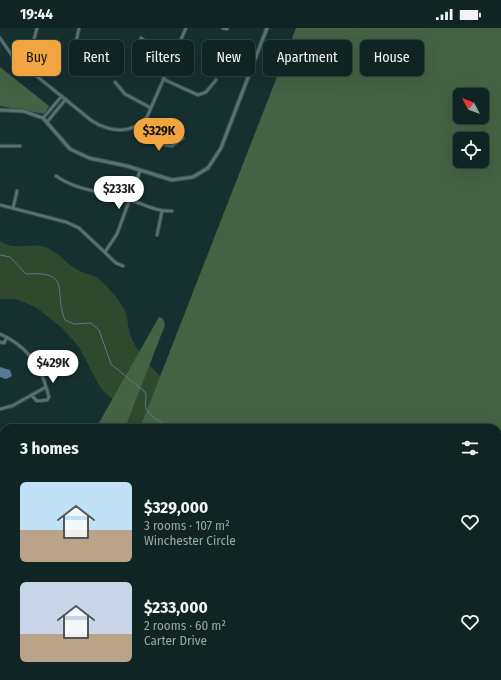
<!DOCTYPE html>
<meta charset="utf-8">
<style>
body{margin:0;font-family:"Fira Sans Condensed",sans-serif;background:#1e3030;color:#f1f3f6;height:100vh;display:flex;flex-direction:column;font-size:15px;white-space:nowrap}
*{box-sizing:border-box;margin:0}
p{font-size:13px;color:#9ca4a6}
.icon{flex:none;width:22px;height:22px;fill:none;stroke:currentColor;stroke-width:2;stroke-linecap:round;stroke-linejoin:round}
.map{position:relative;flex:1;overflow:hidden}
.drawer{position:absolute;left:0px;top:396px;width:501px;height:256px;display:flex;flex-direction:column;background:#102423;border-radius:12px 12px 0 0;box-shadow:0 4px 16px #0002,0 0 0 1px #304141}
.drawer>*{flex:none}
.banner{position:absolute;left:12px;top:12px;width:477px;height:36px;display:flex;gap:8px}
.needle{width:26px;rotate:312deg}
.fabs{position:absolute;left:453px;top:60px;display:grid;gap:8px}
.fabs a{display:grid;place-items:center;width:36px;height:36px;border-radius:6px;background:#102423;box-shadow:0 4px 16px #0002,0 0 0 1px #304141;font-size:20px}
.price{position:absolute;translate:-50% -34px;padding:0 9px;border-radius:14px;background:#fff;color:#222;font-size:13px;line-height:26px;filter:drop-shadow(0 1px 2px #0008)}
.price::after{content:'';position:absolute;left:50%;top:24px;width:12px;height:9px;margin-left:-6px;background:inherit;clip-path:polygon(0 0,100% 0,50% 100%)}
.price.on{background:#f1a540;color:#111}
ul{padding:0;list-style:none}
li{display:flex;align-items:center;gap:12px;height:100px;padding:0 20px}
li span{display:grid;place-items:center;flex:none;width:112px;height:80px;border-radius:6px;color:#555}
li>.icon{margin-inline-start:auto}
span .icon{width:48px;height:48px;fill:#fffc;stroke-width:1}
li b{font-size:17px}
h2{display:flex;justify-content:space-between;align-items:center;height:48px;padding:0 20px;font-size:17px}
.tag{padding:0 14px;border-radius:6px;background:#102423;box-shadow:0 4px 16px #0002,0 0 0 1px #304141;font-size:14px;line-height:36px}
.tag.on{background:#f1a540;color:#111}
.status{display:flex;justify-content:space-between;align-items:center;height:28px;padding:0 20px;background:#102423;direction:ltr}
.status svg{height:11px;fill:currentColor}
.map>svg:first-child{display:block}
</style>
<div class="status"><b>19:44</b><svg viewBox="0 0 49 12"><path d="M0 12V9h3v3zM5 12V6h3v6zM10 12V3h3v9zM15 12V0h3v12zM26 1h20v11H26zM47 4h2v5h-2z"/></svg></div>
<div class="map">
<svg width="501" height="652" viewBox="0 0 501 652">
<rect width="100%" height="100%" fill="#16302f"/>
<!-- green -->
<path fill="#2f482e" d="M 0,213 C 12,222 27,216 41,218 C 56,221 64,234 76,241 C 82,245 90,246 96,249 C 105,255 126,278 127,289 C 129,303 129,307 137,320 C 156,351 189,371 211,400 L 127,400 L 118,376 L 101,361 L 79,319 L 62,300 L 37,280 L 26,275 L 16,271 L 0,271 Z"/>
<!-- forest -->
<g fill="#456244" fill-rule="evenodd">
<path d="M 296,0 L 501,0 L 501,652 L 42,652 L 44,648 L 497,648 L 497,400 L 140,400 ZM 460,67 L 482,67 L 482,89 L 460,89 ZM 460,111 L 482,111 L 482,133 L 460,133 Z"/>
<polygon points="0,39 49,78 45,86 0,78"/>
<polygon points="159,289 163,291 165,297 125,400 96,400"/>
<polygon points="4,569 4,648 31,648 29,652 0,652 0,576"/>
</g>
<!-- water -->
<polygon fill="#567a95" points="0,339 10,342 12,348 6,351 0,349"/>
<g fill="none" stroke-linecap="round" stroke-linejoin="round">
<!-- stream -->
<path stroke="#567a95" stroke-width="1" d="M 0,227 L 10,229 L 26,246 C 73,243 53,263 65,292 L 74,296 L 91,295 L 99,302 L 111,336 L 145,364 C 148,370 143,376 147,382 C 152,392 162,392 168,400"/>
<!-- minor casing -->
<g stroke="#364c4b" stroke-width="4.5">
<g id="minor">
<polyline points="223,0 227,1"/>
<path d="M 0,10 L 13,29 L 92,93 C 110,104 132,107 147,89 L 186,0"/>
<polyline points="141,10 148,16 174,29"/>
<polyline points="74,24 79,0"/>
<polyline points="20,33 33,15 37,0"/>
<polyline points="163,51 198,67 206,64 216,52"/>
<polyline points="115,54 125,66 151,80"/>
<polyline points="43,90 62,68"/>
<polyline points="47,94 66,71"/>
<polyline points="140,97 159,116 172,118 183,110"/>
<polyline points="0,118 20,118"/>
<path d="M 56,148 C 79,164 105,163 130,172 C 144,176 157,184 172,183"/>
<polyline points="0,177 66,194 79,200 116,235 123,238"/>
<polyline points="13,180 17,163"/>
<polyline points="157,207 162,183"/>
<polyline points="105,224 117,206 140,143"/>
<path d="M 0,306 C 23,316 40,335 46,359 L 12,378 L 0,381"/>
<polyline points="0,314 4,315 7,309"/>
<polyline points="31,367 37,373 47,372 49,369 46,359"/>
<polyline points="0,416 4,424"/>
<polyline points="0,505 4,498"/>
</g>
</g>
<!-- tertiary casing -->
<g stroke="#364c4b" stroke-width="5">
<polyline id="tertiary" points="0,82 23,83 43,90 70,121 89,130 127,138 172,152 193,149 208,140 221,120 267,0"/>
</g>
<!-- minor -->
<use href="#minor" stroke="#577271" stroke-width="2.5"/>
<!-- tertiary -->
<use href="#tertiary" stroke="#577271" stroke-width="3"/>
</g>
</svg>
<div class="fabs">
<a><svg class="needle" viewBox="-14 -14 28 28"><path d="M0-13l5 13h-10z" fill="#e53935"/><path d="M0 13l5-13h-10z" fill="#9ca4a6"/></svg></a>
<a><svg class="icon" aria-label="locate" viewBox="0 0 24 24"><circle cx="12" cy="12" r="6"/><path d="M12 2v4M12 18v4M2 12h4M18 12h4"/></svg></a>
</div>
<b class="price on" style="left:159px;top:124px">$329K</b>
<b class="price" style="left:119px;top:182px">$233K</b>
<b class="price" style="left:53px;top:356px">$429K</b>
<div class="banner">
<a class="tag on">Buy</a>
<a class="tag">Rent</a>
<a class="tag">Filters</a>
<a class="tag">New</a>
<a class="tag">Apartment</a>
<a class="tag">House</a>
</div>
<section class="drawer">
<h2>3 homes<svg class="icon" aria-label="filters" viewBox="0 0 24 24"><path d="M4 7h16M4 17h16"/><circle cx="9" cy="7" r="2"/><circle cx="15" cy="17" r="2"/></svg></h2>
<ul>
<li><span style="background:linear-gradient(#bfe0f5 60%,#b9a48a 0)"><svg class="icon" aria-label="home" viewBox="0 0 24 24"><path d="M3 11l9-7 9 7M6 9v11h12V9"/></svg></span><div><b>$329,000</b><p>3 rooms · 107 m²</p><p>Winchester Circle</p></div><svg class="icon" aria-label="heart" viewBox="0 0 24 24"><path d="M12 20l-8-8c-3-5 5-10 8-4 3-6 11-1 8 4z"/></svg></li>
<li><span style="background:linear-gradient(#c9d6e8 65%,#b9a48a 0)"><svg class="icon" aria-label="home" viewBox="0 0 24 24"><path d="M3 11l9-7 9 7M6 9v11h12V9"/></svg></span><div><b>$233,000</b><p>2 rooms · 60 m²</p><p>Carter Drive</p></div><svg class="icon" aria-label="heart" viewBox="0 0 24 24"><path d="M12 20l-8-8c-3-5 5-10 8-4 3-6 11-1 8 4z"/></svg></li>
</ul>
</section>
</div>
